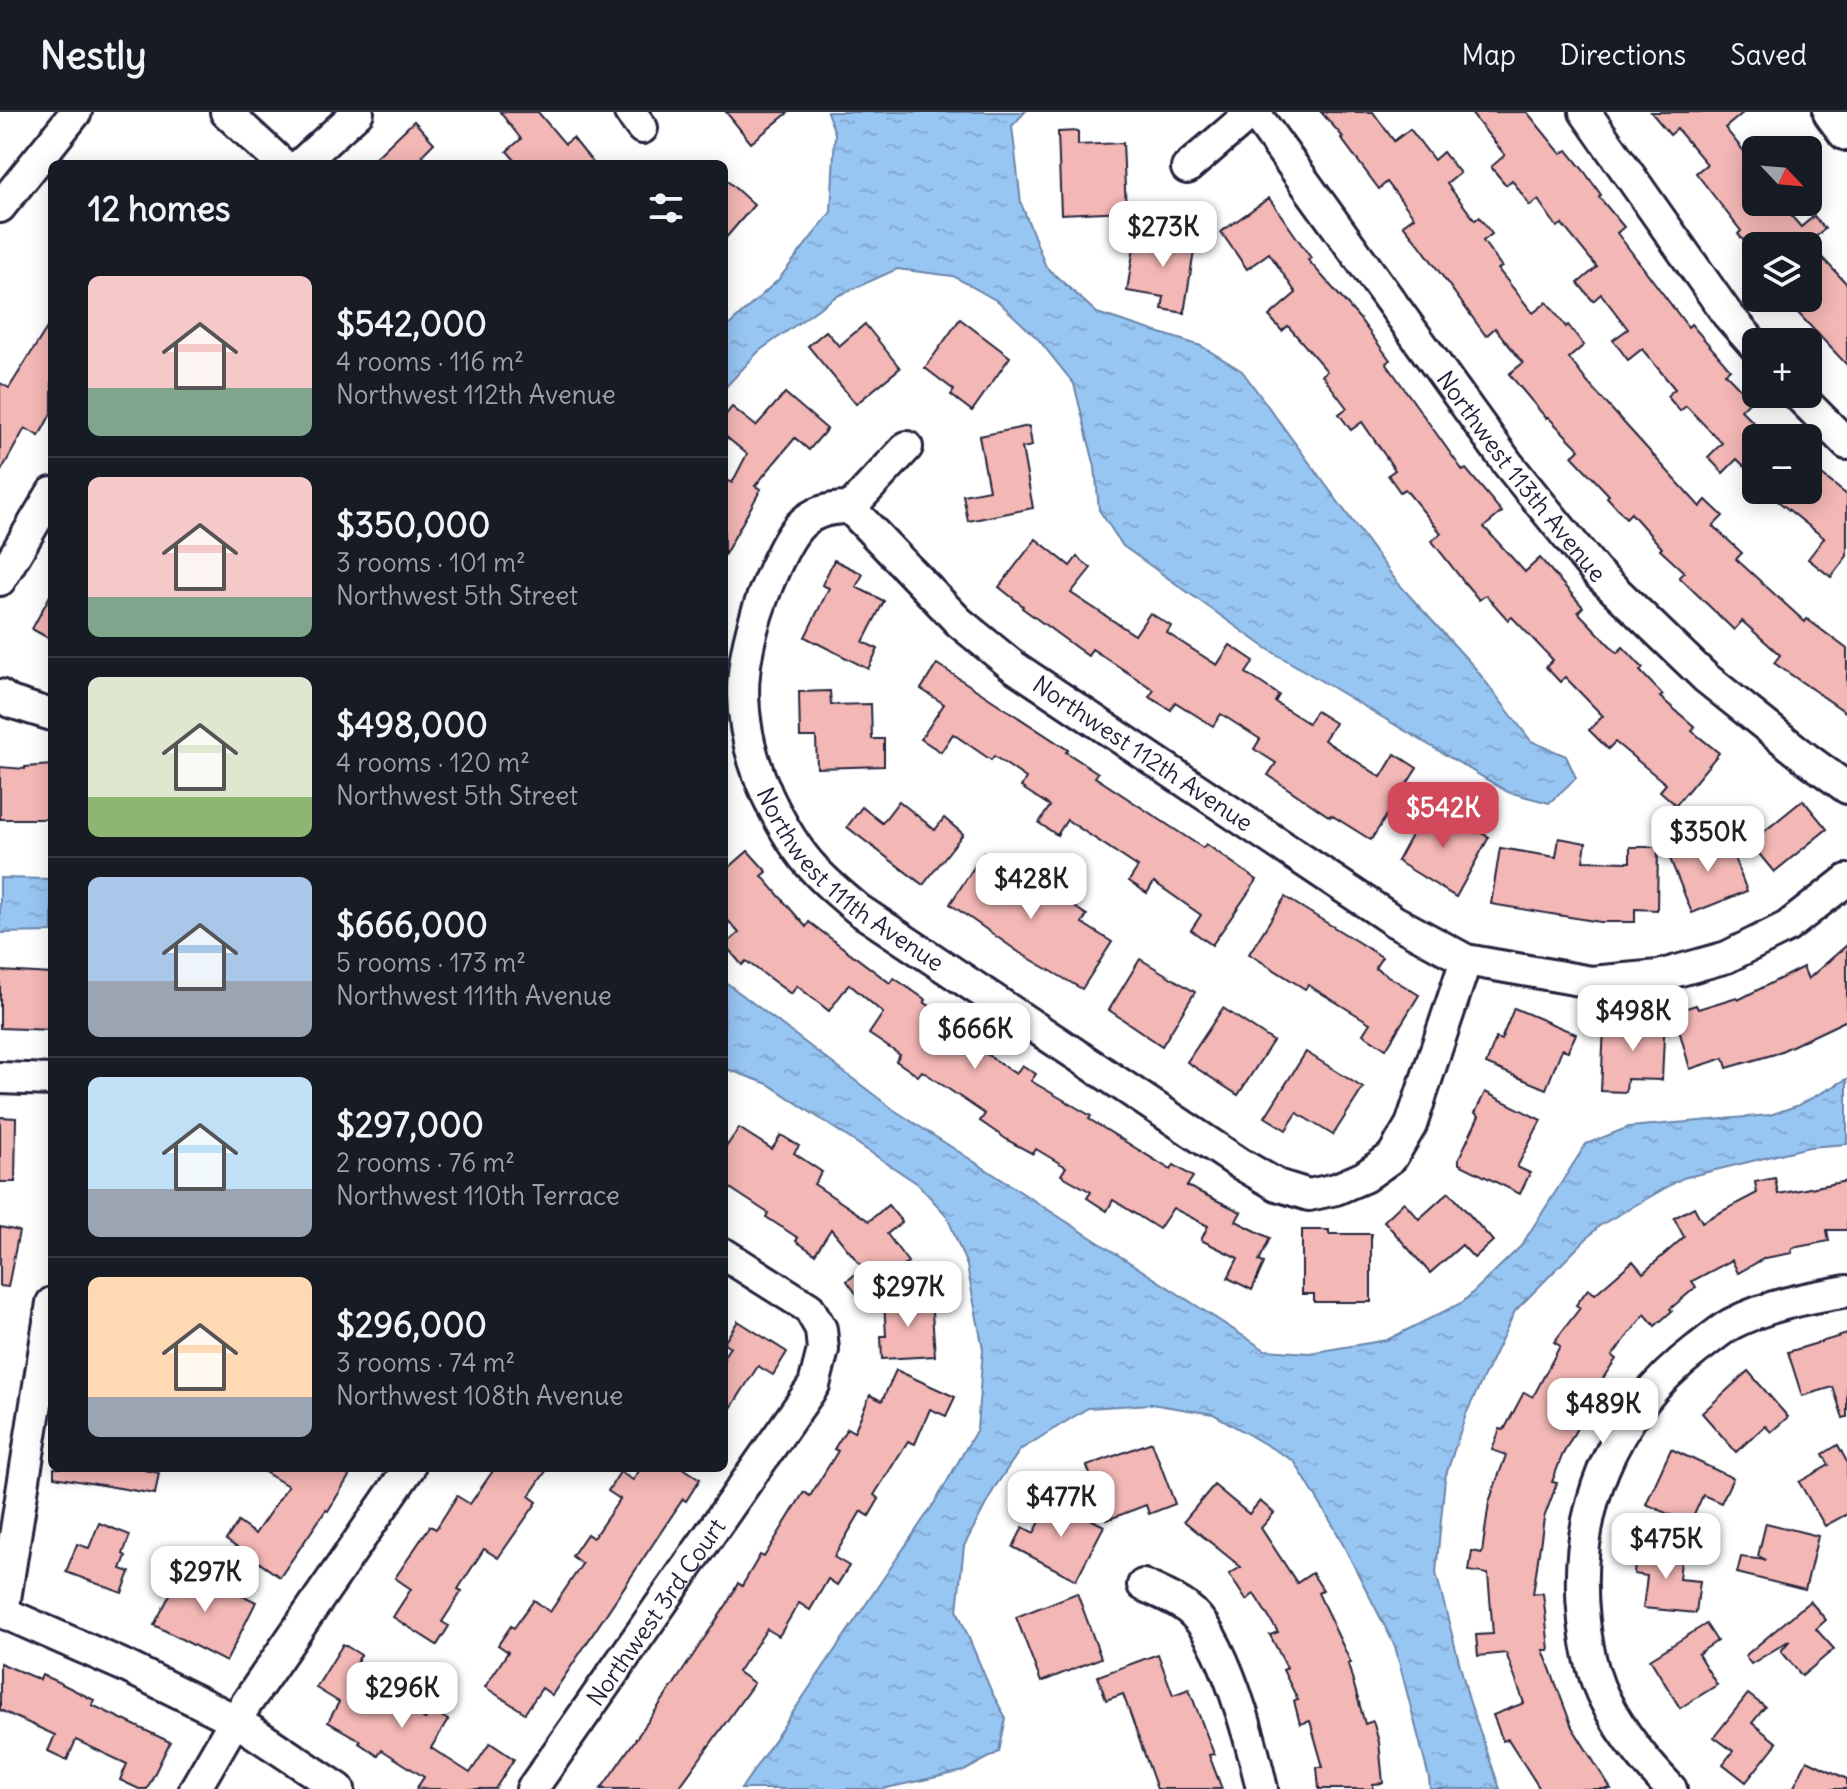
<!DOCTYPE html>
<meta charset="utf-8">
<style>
body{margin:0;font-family:Delius,sans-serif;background:#20242c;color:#f1f3f6;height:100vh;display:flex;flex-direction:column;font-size:30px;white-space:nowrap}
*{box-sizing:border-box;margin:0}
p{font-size:26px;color:#9ea1a6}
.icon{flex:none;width:44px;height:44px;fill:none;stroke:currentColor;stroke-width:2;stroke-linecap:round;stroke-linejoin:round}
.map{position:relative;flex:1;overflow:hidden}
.drawer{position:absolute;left:48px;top:48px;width:680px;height:1312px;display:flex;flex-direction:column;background:#171b24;border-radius:12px;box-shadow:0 4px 20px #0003}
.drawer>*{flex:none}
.needle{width:52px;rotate:116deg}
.controls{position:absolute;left:1742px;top:24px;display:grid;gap:16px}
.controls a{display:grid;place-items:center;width:80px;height:80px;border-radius:12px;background:#171b24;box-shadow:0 4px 20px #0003;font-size:40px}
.price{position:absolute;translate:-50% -68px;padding:0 18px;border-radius:16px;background:#fff;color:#222;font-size:26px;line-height:52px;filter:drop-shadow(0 2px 4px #0008)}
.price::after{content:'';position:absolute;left:50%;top:48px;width:24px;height:18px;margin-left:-12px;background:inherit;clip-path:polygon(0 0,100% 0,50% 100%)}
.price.active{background:#d1495b;color:#fff}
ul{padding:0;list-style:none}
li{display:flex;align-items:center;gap:24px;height:200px;padding:0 40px}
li+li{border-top:2px solid #363941}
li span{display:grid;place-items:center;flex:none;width:224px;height:160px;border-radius:12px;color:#555}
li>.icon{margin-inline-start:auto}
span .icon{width:96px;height:96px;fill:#fffc;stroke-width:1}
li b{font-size:34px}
h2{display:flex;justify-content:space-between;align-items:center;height:96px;padding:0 40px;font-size:34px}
header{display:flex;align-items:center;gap:48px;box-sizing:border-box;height:112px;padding:0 40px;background:#171b24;border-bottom:2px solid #363941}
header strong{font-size:38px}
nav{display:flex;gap:44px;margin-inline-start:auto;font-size:28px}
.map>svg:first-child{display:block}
</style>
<header>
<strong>Nestly</strong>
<nav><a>Map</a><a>Directions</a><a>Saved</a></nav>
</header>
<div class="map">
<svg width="1847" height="1677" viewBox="0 0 1847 1677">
<defs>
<pattern id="water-ripples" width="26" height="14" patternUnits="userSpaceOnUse" patternTransform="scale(2)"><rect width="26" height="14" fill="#98c6f3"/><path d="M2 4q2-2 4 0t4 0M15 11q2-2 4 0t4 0" fill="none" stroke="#83aad1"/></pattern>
</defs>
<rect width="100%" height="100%" fill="#fff"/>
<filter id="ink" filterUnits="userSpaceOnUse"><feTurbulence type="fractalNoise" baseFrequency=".0125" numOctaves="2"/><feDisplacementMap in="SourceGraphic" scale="16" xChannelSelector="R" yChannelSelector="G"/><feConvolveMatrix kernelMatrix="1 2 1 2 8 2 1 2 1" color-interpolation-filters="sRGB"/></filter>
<g filter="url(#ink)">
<!-- water -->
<g fill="url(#water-ripples)" stroke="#6984a9" stroke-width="2">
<polygon points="827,0 1025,0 1012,14 1021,91 1046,155 1097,201 1201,234 1242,259 1397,470 1475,556 1531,629 1566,644 1576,666 1549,691 1508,680 1266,536 1123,434 1099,398 1095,355 1074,272 1038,227 999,190 953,164 897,157 835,185 759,239 724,277 724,218 778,168 831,100 835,21"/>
<polygon points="0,766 52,767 52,820 0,821"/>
<polygon points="724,869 894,998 1265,1238 1309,1241 1387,1228 1463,1190 1521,1134 1586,1032 1629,1015 1770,1003 1799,993 1847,967 1847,1032 1809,1035 1683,1066 1599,1114 1515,1199 1466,1302 1445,1366 1436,1461 1469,1588 1500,1677 1430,1677 1429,1666 1395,1534 1334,1415 1294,1349 1213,1302 1151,1292 1088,1296 1020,1338 995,1375 964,1434 957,1498 992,1581 1006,1606 999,1640 964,1659 882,1677 741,1677 937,1387 977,1317 983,1237 967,1154 947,1104 918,1072 768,972 724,956"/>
</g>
<!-- building -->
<g fill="#f3b7b5" stroke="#22223b" stroke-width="2">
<polygon points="500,0 538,0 565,32 573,26 594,52 518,52 507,39 521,27"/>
<polygon points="726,0 789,0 751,31"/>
<polygon points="1321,0 1373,0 1394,29 1410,17 1434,48 1443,40 1460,61 1447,72 1475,108 1479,105 1492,122 1483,129 1502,155 1498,157 1533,201 1547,190 1566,215 1568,213 1584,233 1569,246 1588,271 1700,395 1706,388 1723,404 1713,414 1742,441 1736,447 1805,510 1807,507 1847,537 1847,601 1774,551 1780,543 1742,509 1734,518 1679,465 1684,460 1660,438 1662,436 1631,401 1626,406 1607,385 1609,383 1572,344 1579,337 1548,305 1546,306 1509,262 1523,251 1495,216 1486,224 1419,132 1403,113 1414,105 1387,70 1379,77 1341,26 1343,25"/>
<polygon points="1470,0 1527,0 1561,42 1567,38 1584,59 1601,83 1599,85 1624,115 1617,121 1688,215 1691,212 1730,257 1725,261 1751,288 1741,298 1769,326 1756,326 1756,366 1737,347 1723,361 1708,345 1722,331 1686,294 1680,299 1667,284 1675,277 1642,237 1628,248 1613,228 1628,217 1601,182 1593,189 1578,171 1597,155 1562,112 1557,115 1538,88 1530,94 1512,68 1506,73 1491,55 1505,43"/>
<polygon points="1651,0 1744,0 1725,16 1756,54 1756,90 1779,90 1801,115 1814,104 1825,117 1812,128 1818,134 1811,134 1847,172 1847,253 1797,200 1801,196 1792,186 1808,186 1808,134 1748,134 1738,122 1741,119 1696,61 1707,52 1677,17 1670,23"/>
<polygon points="414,9 434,31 422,43 431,52 369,52"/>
<polygon points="1078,19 1078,33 1123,31 1126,99 1061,102 1058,20"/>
<polygon points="724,66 754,93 724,128"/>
<polygon points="1269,86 1311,146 1308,148 1359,206 1390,248 1386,251 1463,359 1466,357 1502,400 1484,415 1525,460 1540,446 1583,495 1578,500 1617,541 1623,535 1643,556 1640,559 1663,583 1660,585 1695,615 1692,619 1719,641 1676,693 1660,679 1666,672 1615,630 1608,637 1589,618 1603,604 1565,565 1560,570 1546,555 1553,548 1512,505 1508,508 1486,483 1479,488 1464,470 1432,429 1441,421 1405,377 1400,380 1388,363 1395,358 1362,310 1351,318 1339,302 1347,296 1322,263 1327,259 1288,214 1282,219 1269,204 1296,181 1269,141 1247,157 1221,120"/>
<polygon points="1136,122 1170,128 1171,122 1196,127 1184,201 1162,197 1164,185 1127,179"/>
<polygon points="960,207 1010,245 972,299 951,283 954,278 925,256"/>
<polygon points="52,208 52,300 39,324 25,316 0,361 0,271 9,276"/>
<polygon points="865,212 900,256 856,292 808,234 826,219 839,234"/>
<polygon points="785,281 827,317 809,338 795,326 755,374 761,377 724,444 724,367 732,371 747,342 724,323 724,305 732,295 756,314"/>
<polygon points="1029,314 1032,334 1022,336 1033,396 968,409 963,383 989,378 979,324"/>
<polygon points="1808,352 1847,383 1847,444 1831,465 1808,447 1824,426 1764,378 1808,378"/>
<polygon points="1036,427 1070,454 1077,445 1091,456 1071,481 1135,523 1150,501 1171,514 1167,521 1217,553 1230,533 1254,549 1246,561 1279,583 1275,590 1308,611 1316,599 1335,611 1324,628 1381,665 1395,642 1417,656 1371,728 1331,703 1330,705 1268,663 1276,651 1254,637 1260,627 1221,602 1213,614 1175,590 1171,598 1149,585 1154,578 1092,537 1088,544 1022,496 1023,494 999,475"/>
<polygon points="834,448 863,462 856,475 884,489 863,530 878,537 868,557 805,525 829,476 822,473"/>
<polygon points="52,480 52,528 32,517"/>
<polygon points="937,552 1068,638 1066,640 1098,661 1095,665 1203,736 1206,732 1257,768 1212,833 1191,818 1201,803 1154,770 1147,781 1129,769 1138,755 1067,708 1057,723 1039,711 1050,694 1021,675 1026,666 994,644 991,648 953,622 941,640 921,627 944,592 921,577"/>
<polygon points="830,579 831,593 871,592 872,627 884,627 884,654 817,656 816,625 800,625 799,580"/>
<polygon points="52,653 52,707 0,707 0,655 25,657 25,655"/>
<polygon points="1803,688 1827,717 1774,760 1750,731"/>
<polygon points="899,689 935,718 944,706 963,722 923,773 847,715 862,695 882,711"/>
<polygon points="1428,692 1489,725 1456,785 1397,749"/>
<polygon points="1719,725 1726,725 1747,779 1692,801 1669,744"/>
<polygon points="1559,726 1586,731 1583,749 1630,750 1630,735 1658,735 1657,798 1635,797 1635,810 1600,810 1491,792 1500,736 1556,745"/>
<polygon points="748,739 767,760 762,764 806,815 809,810 890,871 894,866 926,888 924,890 954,911 950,917 1016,962 1022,953 1036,962 1031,969 1091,1004 1089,1007 1171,1058 1174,1053 1193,1065 1187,1074 1241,1100 1236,1109 1270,1126 1259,1149 1264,1151 1252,1178 1228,1166 1238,1146 1201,1128 1208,1114 1173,1096 1159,1117 1113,1088 1107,1099 1087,1086 1091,1080 1061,1063 1066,1055 1036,1037 1033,1042 1009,1029 980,1009 985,1002 922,959 918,964 896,949 900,943 869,922 883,901 849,872 829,899 797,874 791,882 746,849 742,853 725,833 739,821 724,804 724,760"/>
<polygon points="984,740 1055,787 1057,784 1087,803 1082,811 1112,830 1082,877 1020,841 950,792"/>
<polygon points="1285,785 1382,845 1375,856 1419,883 1386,937 1363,922 1370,911 1308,873 1305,877 1249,842"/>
<polygon points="1847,833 1847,908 1775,942 1727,956 1724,946 1690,957 1674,900 1696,893 1698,897 1737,885 1738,888 1803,855 1808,867"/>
<polygon points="1140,847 1195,880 1162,934 1109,898"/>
<polygon points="0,859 52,862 52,918 0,916"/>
<polygon points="1223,896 1273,929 1238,983 1187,950"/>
<polygon points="1514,896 1576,922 1568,939 1562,937 1546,977 1486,952 1496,926 1501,928"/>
<polygon points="1639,902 1665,903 1662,968 1627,967 1626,980 1601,979 1604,914 1638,916"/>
<polygon points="1306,940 1363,976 1333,1023 1297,1001 1286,1018 1265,1005"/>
<polygon points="1485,980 1541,1008 1517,1055 1530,1061 1520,1082 1459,1052 1459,1046 1479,1004 1475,1001"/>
<polygon points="0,1005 16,1006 15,1070 0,1070"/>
<polygon points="739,1016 772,1037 781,1023 799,1034 794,1041 822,1060 814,1072 869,1109 888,1093 902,1110 887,1122 908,1150 861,1188 847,1169 863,1156 831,1117 815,1142 796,1129 798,1126 766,1105 768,1101 724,1072 724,1038"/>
<polygon points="1775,1066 1778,1082 1847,1069 1847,1118 1827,1118 1829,1129 1792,1136 1792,1141 1765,1146 1738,1161 1732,1148 1692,1169 1696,1175 1670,1197 1672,1199 1655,1214 1645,1202 1612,1244 1616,1247 1605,1263 1562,1344 1552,1370 1557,1371 1544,1406 1533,1482 1543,1481 1549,1538 1543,1538 1572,1615 1611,1677 1540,1677 1508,1627 1503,1629 1493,1603 1524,1591 1506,1541 1478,1544 1476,1523 1493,1522 1488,1462 1469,1459 1472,1439 1482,1441 1489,1390 1506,1343 1492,1338 1500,1317 1504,1318 1524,1280 1533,1285 1560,1234 1554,1230 1580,1196 1576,1193 1588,1177 1595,1182 1633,1149 1643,1161 1684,1125 1674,1106 1694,1095 1702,1110 1757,1081 1755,1070"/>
<polygon points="1449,1080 1493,1129 1474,1146 1462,1133 1430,1161 1384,1109 1404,1090 1419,1107"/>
<polygon points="0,1115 19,1119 8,1175 0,1174"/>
<polygon points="1302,1118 1329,1118 1329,1122 1371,1122 1371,1190 1314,1190 1314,1182 1302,1182"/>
<polygon points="931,1186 935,1244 882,1247 881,1224 886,1224 884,1189"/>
<polygon points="738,1209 787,1240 773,1263 758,1254 724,1307 724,1244 730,1235 724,1231"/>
<polygon points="1847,1222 1847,1305 1843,1306 1833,1275 1802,1284 1788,1240"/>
<polygon points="896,1258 955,1285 946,1304 930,1297 915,1332 908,1329 874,1383 879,1387 869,1404 861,1399 834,1445 849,1454 837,1473 828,1467 810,1498 799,1491 779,1524 767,1517 738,1560 754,1571 678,1677 601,1677 674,1572 727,1492 738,1471 742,1474 760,1443 764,1445 804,1380 810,1384 838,1339 834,1337 847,1316 854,1320 870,1283 882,1289"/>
<polygon points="1748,1259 1788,1305 1771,1320 1765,1314 1736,1340 1702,1301"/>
<polygon points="1152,1330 1175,1392 1149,1402 1146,1393 1107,1408 1087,1354"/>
<polygon points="1838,1333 1847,1350 1847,1402 1825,1414 1799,1370 1829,1353 1823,1342"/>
<polygon points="1671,1337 1733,1366 1721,1391 1703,1383 1690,1412 1646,1392"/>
<polygon points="54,1356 144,1356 144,1358 159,1361 155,1382 54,1365"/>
<polygon points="258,1356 354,1356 328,1399 326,1398 280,1465 226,1428 238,1410 255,1422 288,1374"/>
<polygon points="495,1356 548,1356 529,1384 537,1390 498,1446 484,1437 458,1477 462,1479 442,1510 449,1514 437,1533 393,1505 411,1477 395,1466 430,1414 436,1417 457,1384 470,1392"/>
<polygon points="641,1356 683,1356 700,1367 686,1389 683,1387 552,1583 542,1576 525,1601 485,1575 508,1540 498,1533 511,1514 514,1516 534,1488 550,1500 582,1452 572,1444 587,1422 593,1426 620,1387 608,1379 620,1360 633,1368"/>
<polygon points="1214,1373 1249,1402 1260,1389 1274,1401 1261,1416 1297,1471 1312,1461 1323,1478 1318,1481 1351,1551 1348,1552 1365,1612 1373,1609 1379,1630 1383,1671 1373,1672 1373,1677 1319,1677 1317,1655 1323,1655 1310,1609 1300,1612 1294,1589 1298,1588 1283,1558 1287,1556 1270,1523 1278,1520 1254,1482 1246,1488 1229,1462 1241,1455 1184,1409"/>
<polygon points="1052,1387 1104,1414 1076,1468 1013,1435 1023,1415 1034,1421"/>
<polygon points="99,1411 130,1423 123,1442 126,1444 121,1457 130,1460 122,1481 66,1460 77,1432 89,1436"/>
<polygon points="1766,1411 1818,1424 1805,1478 1737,1461 1741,1445 1766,1448 1758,1444"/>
<polygon points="1636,1435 1682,1440 1679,1467 1700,1469 1696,1501 1643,1496 1647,1464 1634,1462"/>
<polygon points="185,1454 256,1490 226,1550 154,1513"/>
<polygon points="1077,1481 1101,1546 1041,1570 1016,1505"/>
<polygon points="1810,1489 1826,1508 1816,1517 1834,1537 1802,1564 1781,1539 1790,1528 1751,1552 1745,1544"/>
<polygon points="1706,1512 1717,1529 1698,1542 1717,1573 1680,1596 1650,1547"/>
<polygon points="343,1532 361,1543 353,1556 380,1573 379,1576 425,1607 431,1598 448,1608 431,1636 470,1661 490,1631 514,1647 495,1677 416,1677 424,1665 382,1638 378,1644 359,1631 361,1629 328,1610 339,1590 316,1576"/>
<polygon points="1158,1542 1173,1583 1189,1577 1214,1642 1209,1643 1222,1677 1157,1677 1123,1582 1106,1588 1098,1564"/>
<polygon points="0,1551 40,1568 42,1563 60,1571 94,1588 92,1593 170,1630 147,1677 139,1677 120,1668 127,1652 76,1628 67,1648 48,1639 55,1623 0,1598"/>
<polygon points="1748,1582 1765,1595 1752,1611 1777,1631 1746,1670 1723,1652 1733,1639 1714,1625"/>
<polygon points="1807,1648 1847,1667 1847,1677 1793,1677"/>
</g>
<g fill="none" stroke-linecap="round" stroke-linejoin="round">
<!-- minor casing -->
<g stroke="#22223b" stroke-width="36">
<g id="minor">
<polyline points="226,0 282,52"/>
<polyline points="630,0 642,16"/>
<path id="s1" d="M 1254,0 L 1508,352 L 1596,460 L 1706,566 L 1806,646 L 1847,676"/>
<polyline points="1585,0 1727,202 1756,235"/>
<polyline points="301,52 358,0"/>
<polyline points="1187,56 1252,0"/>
<polyline points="0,95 76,0"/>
<polyline points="1797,282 1847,332"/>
<path id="s2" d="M 907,335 L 850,396 C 805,395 793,417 775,455 C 738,537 730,602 768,685 C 780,710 795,737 814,757 C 827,772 844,785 859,798 L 1239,1051 L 1277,1073 L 1309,1083 L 1336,1077 L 1364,1065 L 1392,1045 L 1411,1013 L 1466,848"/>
<path id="s3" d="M 850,396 L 959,510 L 1013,554 L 1394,809 L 1466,848 L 1591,870 L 1659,864 L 1727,845 L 1787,815 L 1847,768"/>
<polyline points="0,468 52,381"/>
<polyline points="0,583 10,590 52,603"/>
<polyline points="0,966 52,968"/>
<path d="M 1143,1473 C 1157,1480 1174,1486 1187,1496 C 1224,1523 1252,1632 1262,1677"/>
<polyline points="0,1499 125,1554 235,1608 339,1677"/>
<polyline points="3,1500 52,1191"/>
<polyline points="195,1677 235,1608 409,1356"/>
<path id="s4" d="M 532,1677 L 814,1273 L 823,1238 L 821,1217 L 809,1196 L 724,1142"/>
<path d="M 1671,1677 C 1646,1651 1623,1623 1606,1590 C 1593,1566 1587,1536 1584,1509 C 1572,1402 1610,1303 1697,1237 C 1708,1229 1719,1219 1731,1212 C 1768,1193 1807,1186 1847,1179"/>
</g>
</g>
<!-- major casing -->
<g stroke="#22223b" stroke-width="44">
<polyline id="major" points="1833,0 1847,19"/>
</g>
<!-- minor -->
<use href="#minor" stroke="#fff" stroke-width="30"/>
<!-- major -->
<use href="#major" stroke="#fff" stroke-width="38"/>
</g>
</g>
<g text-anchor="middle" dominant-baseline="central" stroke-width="6" stroke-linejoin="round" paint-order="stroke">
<!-- street labels -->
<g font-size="24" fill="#22223b" stroke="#fff">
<text stroke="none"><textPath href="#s1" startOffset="452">Northwest 113th Avenue</textPath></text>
<text stroke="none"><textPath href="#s3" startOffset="384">Northwest 112th Avenue</textPath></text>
<text stroke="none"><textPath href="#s2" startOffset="544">Northwest 111th Avenue</textPath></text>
<text stroke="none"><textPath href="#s4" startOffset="216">Northwest 3rd Court</textPath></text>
</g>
</g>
</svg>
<div class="controls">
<a><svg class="needle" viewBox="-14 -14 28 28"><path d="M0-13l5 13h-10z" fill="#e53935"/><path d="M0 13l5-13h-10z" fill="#9ea1a6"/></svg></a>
<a><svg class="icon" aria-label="layers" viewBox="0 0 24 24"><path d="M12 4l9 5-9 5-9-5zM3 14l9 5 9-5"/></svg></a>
<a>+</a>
<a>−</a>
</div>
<b class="price" style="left:1163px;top:157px">$273K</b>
<b class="price active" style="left:1443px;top:738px">$542K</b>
<b class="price" style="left:1708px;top:762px">$350K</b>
<b class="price" style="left:1031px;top:809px">$428K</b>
<b class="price" style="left:1633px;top:941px">$498K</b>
<b class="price" style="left:975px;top:959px">$666K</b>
<b class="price" style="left:908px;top:1217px">$297K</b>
<b class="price" style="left:1603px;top:1334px">$489K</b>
<b class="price" style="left:1061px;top:1427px">$477K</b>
<b class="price" style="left:1666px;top:1469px">$475K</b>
<b class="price" style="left:205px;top:1502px">$297K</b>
<b class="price" style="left:402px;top:1618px">$296K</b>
<section class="drawer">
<h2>12 homes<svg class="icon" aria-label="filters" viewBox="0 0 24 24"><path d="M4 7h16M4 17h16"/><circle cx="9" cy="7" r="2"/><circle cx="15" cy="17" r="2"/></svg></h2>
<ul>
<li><span style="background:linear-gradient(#f6c9c9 70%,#7fa58c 0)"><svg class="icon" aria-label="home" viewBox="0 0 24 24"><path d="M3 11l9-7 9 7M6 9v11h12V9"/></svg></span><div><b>$542,000</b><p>4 rooms · 116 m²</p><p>Northwest 112th Avenue</p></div></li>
<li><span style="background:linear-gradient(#f6c9c9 75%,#7fa58c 0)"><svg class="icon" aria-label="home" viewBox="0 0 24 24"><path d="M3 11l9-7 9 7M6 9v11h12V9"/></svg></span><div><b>$350,000</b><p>3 rooms · 101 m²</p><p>Northwest 5th Street</p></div></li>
<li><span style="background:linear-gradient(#dfe7d0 75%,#8fb573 0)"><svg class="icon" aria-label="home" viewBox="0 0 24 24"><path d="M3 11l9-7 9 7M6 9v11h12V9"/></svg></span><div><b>$498,000</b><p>4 rooms · 120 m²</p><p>Northwest 5th Street</p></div></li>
<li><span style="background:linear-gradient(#a9c7e8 65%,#9aa5b1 0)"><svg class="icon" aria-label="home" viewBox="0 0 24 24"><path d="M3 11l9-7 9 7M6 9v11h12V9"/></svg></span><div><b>$666,000</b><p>5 rooms · 173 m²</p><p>Northwest 111th Avenue</p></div></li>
<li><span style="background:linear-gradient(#bfe0f5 70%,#9aa5b1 0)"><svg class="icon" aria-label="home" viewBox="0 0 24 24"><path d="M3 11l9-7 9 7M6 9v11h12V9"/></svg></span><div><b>$297,000</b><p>2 rooms · 76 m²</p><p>Northwest 110th Terrace</p></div></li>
<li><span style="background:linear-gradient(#ffd9b3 75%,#9aa5b1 0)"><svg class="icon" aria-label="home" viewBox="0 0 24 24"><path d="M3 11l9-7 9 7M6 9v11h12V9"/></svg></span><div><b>$296,000</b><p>3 rooms · 74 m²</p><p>Northwest 108th Avenue</p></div></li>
</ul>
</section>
</div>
